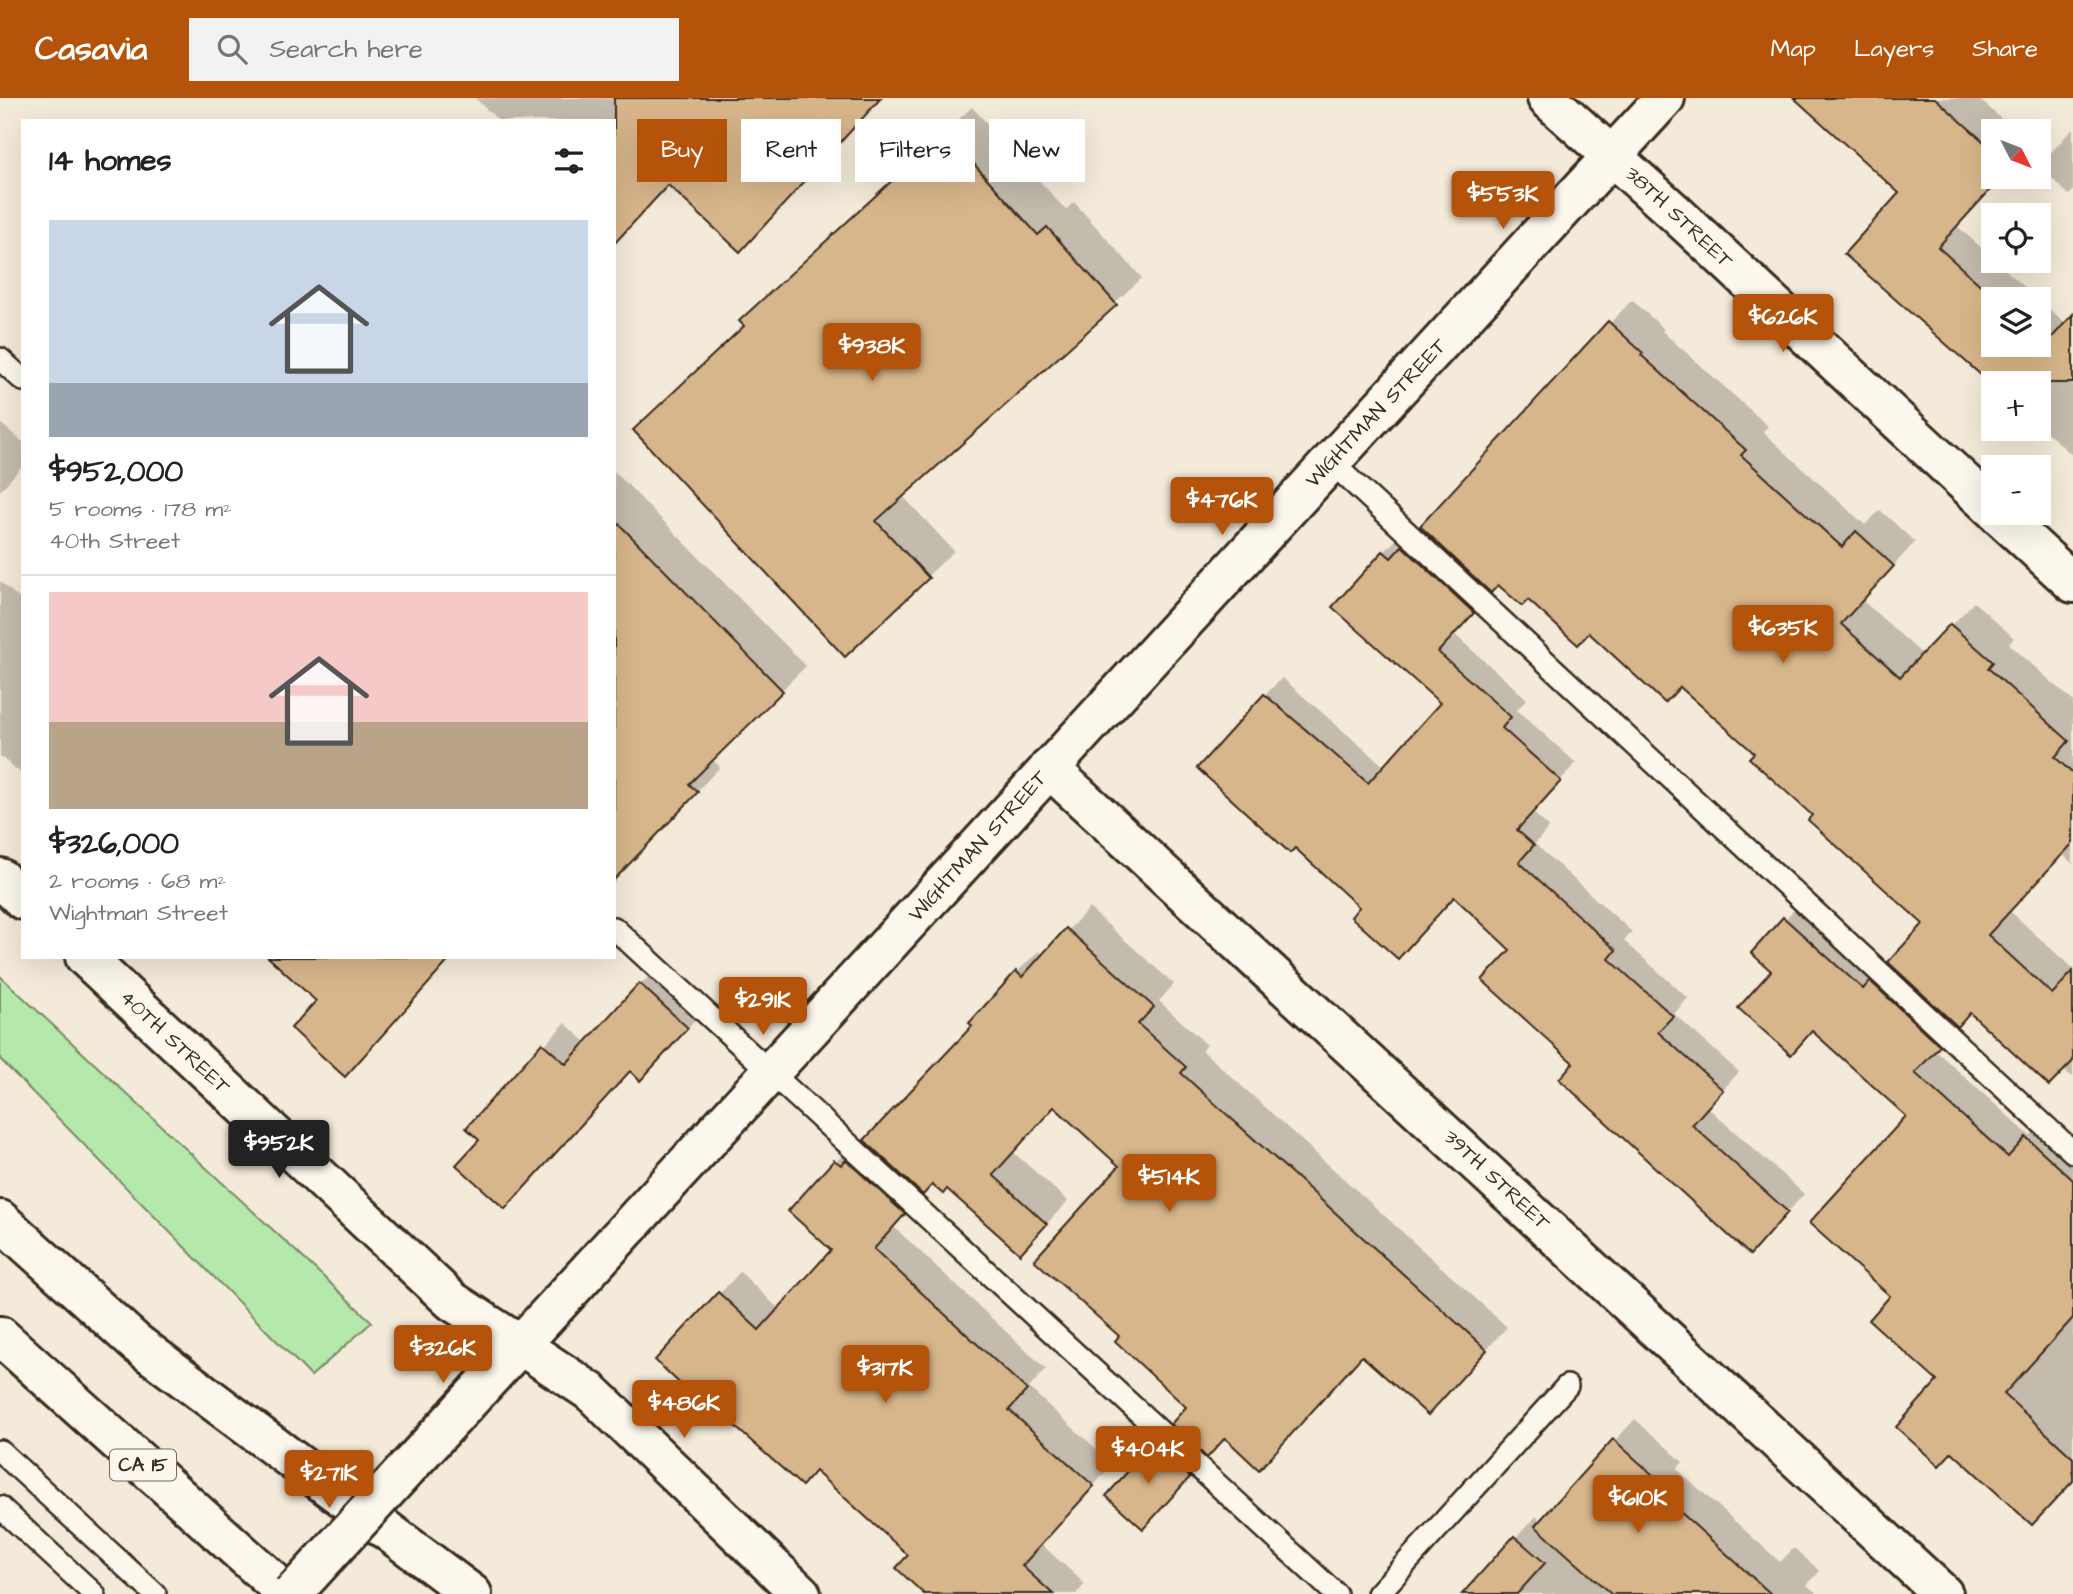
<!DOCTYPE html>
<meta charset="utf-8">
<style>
body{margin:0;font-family:"Architects Daughter",sans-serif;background:#f2f2f2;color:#222;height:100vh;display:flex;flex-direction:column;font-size:26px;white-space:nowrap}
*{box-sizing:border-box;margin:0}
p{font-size:23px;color:#767676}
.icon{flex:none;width:38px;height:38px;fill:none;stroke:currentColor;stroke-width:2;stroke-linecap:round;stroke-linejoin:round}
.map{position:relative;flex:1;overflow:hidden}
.details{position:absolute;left:21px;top:21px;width:595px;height:840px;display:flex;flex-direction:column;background:#fff;border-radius:0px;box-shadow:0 7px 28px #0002}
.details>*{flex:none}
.top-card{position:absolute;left:637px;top:21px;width:665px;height:63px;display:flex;gap:14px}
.needle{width:46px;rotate:132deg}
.tools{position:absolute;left:1981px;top:21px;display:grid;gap:14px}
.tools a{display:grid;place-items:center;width:70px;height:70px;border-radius:0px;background:#fff;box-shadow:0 7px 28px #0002;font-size:35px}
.price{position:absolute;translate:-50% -60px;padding:0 16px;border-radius:7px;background:#b45309;color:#fff;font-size:23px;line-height:46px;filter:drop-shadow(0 2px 4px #0008)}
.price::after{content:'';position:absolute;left:50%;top:42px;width:21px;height:16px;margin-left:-10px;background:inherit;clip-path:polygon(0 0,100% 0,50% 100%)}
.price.active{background:#222;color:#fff}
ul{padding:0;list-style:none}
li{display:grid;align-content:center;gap:14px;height:371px;padding:0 28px}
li+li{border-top:2px solid #e0e0e0}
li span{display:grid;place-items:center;height:217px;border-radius:0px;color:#555}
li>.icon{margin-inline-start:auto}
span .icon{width:126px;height:126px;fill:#fffc;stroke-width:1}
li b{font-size:30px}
h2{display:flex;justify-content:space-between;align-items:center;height:84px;padding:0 28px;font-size:30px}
.chip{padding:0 24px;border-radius:0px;background:#fff;box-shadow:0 7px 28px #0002;font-size:24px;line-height:63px}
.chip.active{background:#b45309;color:#fff}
header{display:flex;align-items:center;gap:42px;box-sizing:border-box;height:98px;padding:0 35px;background:#b45309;color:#fff}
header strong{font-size:33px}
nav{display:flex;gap:38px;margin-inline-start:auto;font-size:24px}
.search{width:490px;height:63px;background:#f2f2f2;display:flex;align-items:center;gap:18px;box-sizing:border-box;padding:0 24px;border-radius:0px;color:#767676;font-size:26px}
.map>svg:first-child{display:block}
</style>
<header>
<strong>Casavia</strong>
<div class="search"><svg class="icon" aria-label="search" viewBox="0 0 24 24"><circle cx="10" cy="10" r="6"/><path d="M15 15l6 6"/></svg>Search here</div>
<nav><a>Map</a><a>Layers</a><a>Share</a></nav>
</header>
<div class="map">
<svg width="2073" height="1496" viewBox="0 0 2073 1496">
<rect width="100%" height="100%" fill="#f4ead9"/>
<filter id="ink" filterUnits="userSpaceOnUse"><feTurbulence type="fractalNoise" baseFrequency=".0143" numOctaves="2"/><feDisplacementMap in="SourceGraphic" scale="14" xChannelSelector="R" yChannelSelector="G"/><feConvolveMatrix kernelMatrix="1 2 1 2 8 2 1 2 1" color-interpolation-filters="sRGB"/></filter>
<g filter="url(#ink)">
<!-- green -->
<polygon fill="#b4e9ab" stroke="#788a64" stroke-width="2" points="0,878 372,1224 311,1278 0,961"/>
<!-- shadow -->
<g fill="#0003" fill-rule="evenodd">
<polygon points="475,0 881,0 740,151 669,86 622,135 614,23 499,23"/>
<path d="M 1829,0 L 1978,0 L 2015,33 L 1993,33 L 1993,79 L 2002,79 L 1957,128 L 2066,226 L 2073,218 L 2073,358 L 2039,327 L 2039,285 L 1993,287 L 1847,156 L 1902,95 ZM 1993,201 L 2039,201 L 2039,247 L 1993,247 Z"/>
<polygon points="972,9 1066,112 1074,104 1142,180 902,397 954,453 845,556 746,227 768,197"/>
<polygon points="2073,30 2073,93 2069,97 2039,68"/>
<polygon points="1632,202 1664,231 1662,233 1768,328 1763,334 1865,427 1880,412 1915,444 1862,502 1923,557 1974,504 2014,540 2009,546 2073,603 2073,766 2062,756 2010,813 2073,871 2073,979 1971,913 1936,953 2030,1038 2049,1019 2073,1040 2073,1382 1939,1283 1892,1198 1908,1018 1813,932 1791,955 1774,872 1754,854 1806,799 1886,870 1926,826 1756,655 1610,225"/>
<polygon points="0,325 23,344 23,367 0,393"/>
<polygon points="614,373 806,568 712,661 720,669 655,737 614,744"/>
<polygon points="1420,432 1489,497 1454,536 1527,601 1517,612 1576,665 1532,714 1549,729 1535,746 1632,834 1624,843 1688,900 1674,916 1739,974 1707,1009 1804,1096 1767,1137 1575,965 1512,851 1455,798 1361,809 1265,597 1282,580 1385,669 1442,605 1384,454 1401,437 1409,444"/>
<polygon points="0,483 23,504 23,677 0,658"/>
<polygon points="1089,810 1174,886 1159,903 1207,947 1202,952 1507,1229 1428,1315 1363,1256 1189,1309 1122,1238 1121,1067 1055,1008 1013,1054 1068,1103 1020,1154 948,1089 932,1085 894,1129 1046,1271 1029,1290 1113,1366 1041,1446 1085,1486 1076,1496 927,1496 910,1457 816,1372 713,1306 658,1262 740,1174 780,1212 834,1152 791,1113 856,1042 863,1048 867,1043 974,928 1017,874 1039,853 1044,858"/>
<polygon points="661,865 708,907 662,959 631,972 505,1109 481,1042 468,1030 565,925 587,945"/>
<polygon points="1635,1321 1683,1364 1677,1371 1780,1464 1794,1450 1820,1473 1807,1487 1818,1496 1464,1496 1536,1418 1541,1423"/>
<polygon points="1171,1331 1205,1362 1159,1413 1155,1347"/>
</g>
<!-- building -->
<g fill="#d8b68b" stroke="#3b2a1e" stroke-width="2">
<polygon points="614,0 881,0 740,154 668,87 614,146"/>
<polygon points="1794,0 1935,0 1993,52 1993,79 2002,79 1938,149 1996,201 1993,201 1993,247 2039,247 2039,239 2046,246 2073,216 2073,285 1990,285 1844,156 1899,95"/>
<polygon points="945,34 1038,137 1047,129 1117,207 876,423 929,480 845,559 633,332 744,228 739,223"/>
<polygon points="1608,223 1643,255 1641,257 1746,352 1741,357 1842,449 1856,433 1894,468 1841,526 1900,579 1950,526 1993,564 1988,570 2069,643 2055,659 2073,676 2073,745 1988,837 2052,896 2073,873 2073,963 2049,988 1970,915 1958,929 1888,864 1923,826 1808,722 1812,717 1749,660 1754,655 1680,589 1665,605 1589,535 1578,547 1528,502 1522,508 1498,487 1491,495 1420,428"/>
<polygon points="614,421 783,593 689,686 698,694 614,782"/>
<polygon points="1402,448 1474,515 1438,554 1511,619 1502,630 1561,683 1517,732 1534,747 1519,764 1616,852 1609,861 1673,918 1658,934 1723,992 1692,1027 1788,1114 1750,1157 1559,981 1573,965 1482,882 1510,852 1454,799 1398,861 1351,819 1359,809 1295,750 1290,755 1197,670 1264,596 1368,685 1440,605 1332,509 1383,453 1391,460"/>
<polygon points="1783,819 1863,891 1870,883 1940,948 1915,975 2008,1059 2026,1039 2073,1082 2073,1220 2004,1296 2073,1360 2073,1383 2032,1427 1952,1354 1939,1368 1896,1329 1937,1283 1869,1222 1890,1198 1809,1125 1906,1018 1812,933 1791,957 1738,910 1771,873 1751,855"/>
<polygon points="1066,830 1154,909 1138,926 1186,969 1181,975 1487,1252 1428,1317 1362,1258 1259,1372 1225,1340 1207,1360 1171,1326 1186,1309 1115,1243 1119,1238 1034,1162 1119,1068 1054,1009 993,1077 1047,1126 1020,1156 947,1091 943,1096 932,1087 923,1097 864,1042 972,928 969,925 1016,873 1022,879"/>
<polygon points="268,859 452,859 345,979 291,930 316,903"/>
<polygon points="639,885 688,930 640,983 630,973 505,1111 456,1067 479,1042 466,1030 542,945 566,966"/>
<polygon points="834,1062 841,1067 846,1062 905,1116 874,1151 1027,1292 1009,1312 1094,1388 1022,1468 1053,1496 924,1496 896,1470 908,1457 815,1373 802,1388 713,1309 709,1313 655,1262 718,1194 759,1232 831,1152 788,1113"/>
<polygon points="1613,1341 1663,1386 1657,1393 1771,1496 1611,1496 1535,1428"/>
<polygon points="1153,1345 1190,1379 1143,1431 1106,1398"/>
<polygon points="1514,1438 1545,1465 1517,1496 1462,1496"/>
</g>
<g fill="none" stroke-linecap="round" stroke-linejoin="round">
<!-- service casing -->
<g stroke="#3b2a1e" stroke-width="26">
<g id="service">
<polyline points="0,261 23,282"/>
<polyline points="1331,364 2073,1054"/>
<polyline points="614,830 1336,1496"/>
<polyline points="0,1353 155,1496"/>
<polyline points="0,1409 94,1496"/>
<polyline points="1378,1496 1567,1288"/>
</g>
</g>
<!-- minor casing -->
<g stroke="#3b2a1e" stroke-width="44">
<g id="minor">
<polyline points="1547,0 1673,113 1993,411"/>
<polyline points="1997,415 2073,485"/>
<polyline points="1049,670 1943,1496"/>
<polyline points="0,780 23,802"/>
<polyline points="85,859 452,1203 520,1247"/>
</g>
</g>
<!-- tertiary casing -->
<g stroke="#3b2a1e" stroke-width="44">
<polyline id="tertiary" points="520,1247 591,1294 801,1496"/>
</g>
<!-- secondary casing -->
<g stroke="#3b2a1e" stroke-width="44">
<polyline id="secondary" points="410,1367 1665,0"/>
</g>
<!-- motorway casing -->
<g stroke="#3b2a1e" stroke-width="44">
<g id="motorway">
<polyline points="0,1122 136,1245 472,1496"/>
<polyline points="0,1238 287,1496"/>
</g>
</g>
<!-- service -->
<use href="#service" stroke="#fbf7ec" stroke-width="21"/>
<!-- minor -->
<use href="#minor" stroke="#fbf7ec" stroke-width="38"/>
<!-- tertiary -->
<use href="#tertiary" stroke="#fbf7ec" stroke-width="38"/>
<!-- secondary -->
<use href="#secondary" stroke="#fbf7ec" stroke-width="38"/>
<!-- motorway -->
<use href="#motorway" stroke="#fbf7ec" stroke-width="38"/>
<!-- secondary-bridge casing -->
<g stroke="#3b2a1e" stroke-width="44" stroke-linecap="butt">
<polyline id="secondary-bridge" points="292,1496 410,1367"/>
</g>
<!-- secondary-bridge -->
<use href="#secondary-bridge" stroke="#fbf7ec" stroke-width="38"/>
</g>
</g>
<g text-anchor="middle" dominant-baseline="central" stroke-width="5" stroke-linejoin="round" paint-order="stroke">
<!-- shield labels -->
<rect fill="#fbf7ec" stroke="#75685c" stroke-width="2" x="110" y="1351.5" width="66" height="31" rx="5"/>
<g font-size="19" font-weight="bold" fill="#3b2a1e">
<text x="143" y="1367">CA 15</text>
</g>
<!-- street labels -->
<g font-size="21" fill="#3b2a1e" stroke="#fbf7ec">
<text transform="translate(1679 119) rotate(43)">38TH STREET</text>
<text transform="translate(1376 315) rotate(-47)">WIGHTMAN STREET</text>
<text transform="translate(978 748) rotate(-48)">WIGHTMAN STREET</text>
<text transform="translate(175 944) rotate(43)">40TH STREET</text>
<text transform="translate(1497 1082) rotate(43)">39TH STREET</text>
</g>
</g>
</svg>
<div class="tools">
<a><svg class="needle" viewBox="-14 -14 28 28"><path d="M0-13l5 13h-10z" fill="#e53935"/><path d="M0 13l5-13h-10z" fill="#767676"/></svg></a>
<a><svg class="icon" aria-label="locate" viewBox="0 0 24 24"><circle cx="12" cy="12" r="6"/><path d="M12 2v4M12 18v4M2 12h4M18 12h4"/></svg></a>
<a><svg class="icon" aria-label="layers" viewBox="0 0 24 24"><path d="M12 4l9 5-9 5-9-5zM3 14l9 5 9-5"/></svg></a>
<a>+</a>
<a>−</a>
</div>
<b class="price" style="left:1503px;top:133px">$553K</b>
<b class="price" style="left:1783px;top:256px">$626K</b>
<b class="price" style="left:872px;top:285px">$938K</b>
<b class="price" style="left:1222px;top:439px">$476K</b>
<b class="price" style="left:1783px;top:567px">$635K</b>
<b class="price" style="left:763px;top:939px">$291K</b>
<b class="price active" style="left:279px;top:1082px">$952K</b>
<b class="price" style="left:1169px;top:1116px">$514K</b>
<b class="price" style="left:443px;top:1287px">$326K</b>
<b class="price" style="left:885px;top:1307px">$317K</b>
<b class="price" style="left:684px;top:1342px">$486K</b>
<b class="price" style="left:1148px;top:1388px">$404K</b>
<b class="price" style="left:329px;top:1412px">$271K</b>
<b class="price" style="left:1638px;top:1437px">$610K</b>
<div class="top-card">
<a class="chip active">Buy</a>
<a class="chip">Rent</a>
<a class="chip">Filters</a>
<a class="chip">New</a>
</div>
<section class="details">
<h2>14 homes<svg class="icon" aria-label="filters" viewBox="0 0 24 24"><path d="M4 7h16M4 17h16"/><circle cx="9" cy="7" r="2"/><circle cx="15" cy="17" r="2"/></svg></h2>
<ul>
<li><span style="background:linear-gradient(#c9d6e8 75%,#9aa5b1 0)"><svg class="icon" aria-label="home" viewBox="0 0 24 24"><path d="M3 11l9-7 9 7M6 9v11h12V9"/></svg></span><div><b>$952,000</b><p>5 rooms · 178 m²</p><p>40th Street</p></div></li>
<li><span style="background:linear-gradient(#f6c9c9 60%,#b9a48a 0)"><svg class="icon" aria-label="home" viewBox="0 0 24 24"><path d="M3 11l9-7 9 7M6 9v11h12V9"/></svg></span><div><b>$326,000</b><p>2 rooms · 68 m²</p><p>Wightman Street</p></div></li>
</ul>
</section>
</div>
